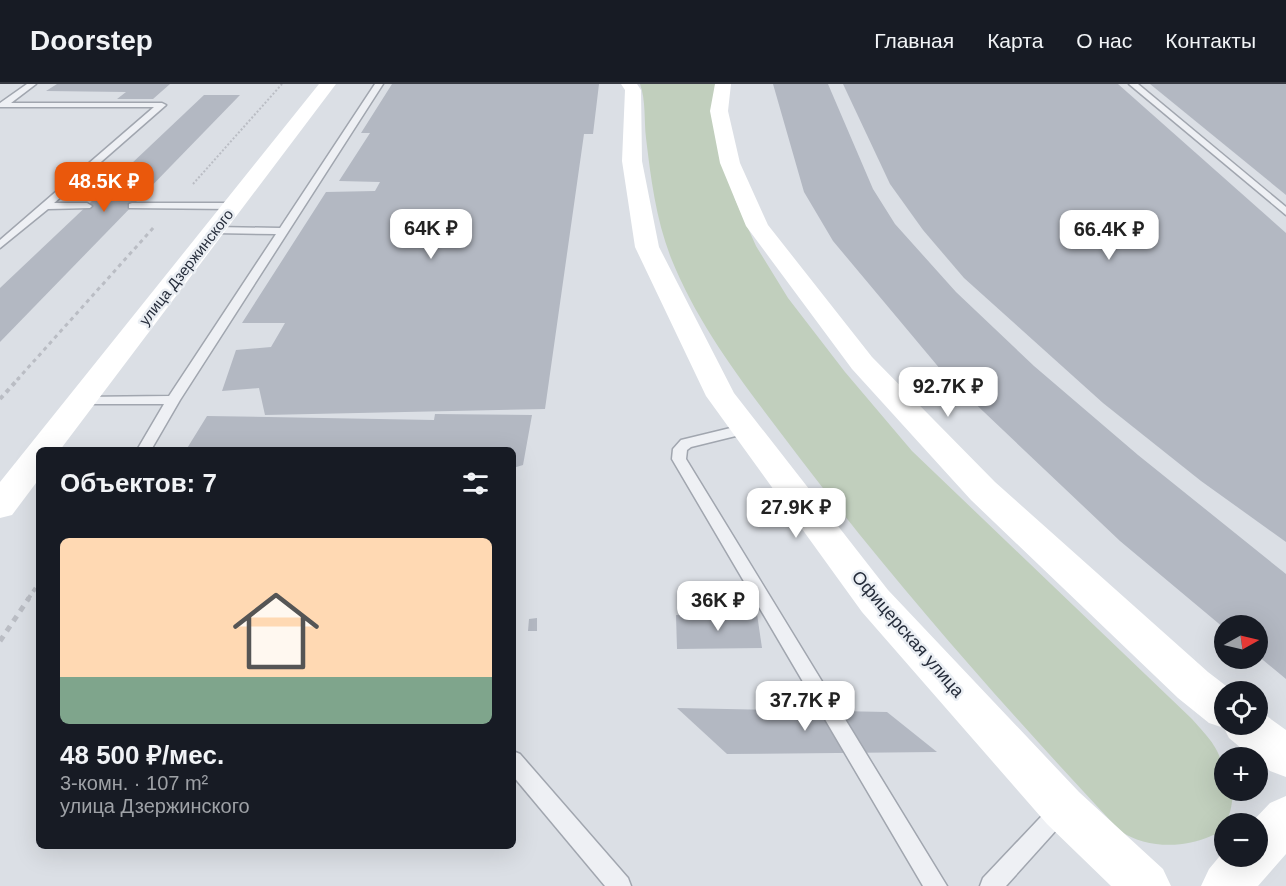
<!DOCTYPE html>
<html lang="ru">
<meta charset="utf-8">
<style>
body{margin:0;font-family:Helvetica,sans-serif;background:#242831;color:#f1f3f6;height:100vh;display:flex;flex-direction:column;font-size:22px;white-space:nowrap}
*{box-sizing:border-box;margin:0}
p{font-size:20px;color:#9ea1a6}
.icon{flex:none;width:33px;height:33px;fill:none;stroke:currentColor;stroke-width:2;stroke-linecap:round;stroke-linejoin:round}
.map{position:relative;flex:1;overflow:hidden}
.side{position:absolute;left:36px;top:363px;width:480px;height:402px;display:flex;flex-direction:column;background:#171b24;border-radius:9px;box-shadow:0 6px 24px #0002}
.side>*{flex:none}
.needle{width:39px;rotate:82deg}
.fabs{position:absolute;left:1214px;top:531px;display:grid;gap:12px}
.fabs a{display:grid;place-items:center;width:54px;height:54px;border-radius:50%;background:#171b24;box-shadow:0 6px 24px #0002;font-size:30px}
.price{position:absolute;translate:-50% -51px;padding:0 14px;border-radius:12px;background:#fff;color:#222;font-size:20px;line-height:39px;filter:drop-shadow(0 2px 3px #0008)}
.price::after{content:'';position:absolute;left:50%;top:36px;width:18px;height:14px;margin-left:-9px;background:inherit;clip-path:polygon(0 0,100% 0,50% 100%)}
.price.selected{background:#ea580c;color:#fff}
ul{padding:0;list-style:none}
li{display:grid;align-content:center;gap:12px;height:318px;padding:0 24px}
li span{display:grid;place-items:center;height:186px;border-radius:9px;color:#555}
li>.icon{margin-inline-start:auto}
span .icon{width:108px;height:108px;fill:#fffc;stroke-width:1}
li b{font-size:26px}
h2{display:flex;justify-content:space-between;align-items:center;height:72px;padding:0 24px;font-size:26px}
header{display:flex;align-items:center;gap:36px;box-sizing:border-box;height:84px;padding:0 30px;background:#171b24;border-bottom:2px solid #363941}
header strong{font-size:28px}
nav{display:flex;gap:33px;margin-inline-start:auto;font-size:21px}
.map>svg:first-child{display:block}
</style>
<header>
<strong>Doorstep</strong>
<nav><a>Главная</a><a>Карта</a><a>О нас</a><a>Контакты</a></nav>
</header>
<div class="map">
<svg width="1286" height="802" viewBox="0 0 1286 802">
<rect width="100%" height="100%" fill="#dbdfe5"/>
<!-- green -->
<path fill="#c1cfbd" d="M 640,0 L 715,0 L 713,35 L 735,115 L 756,162 L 788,214 L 845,288 L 912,367 L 1192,635 C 1216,662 1224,669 1224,706 L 1233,707 C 1232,723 1230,733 1222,745 C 1220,749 1215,750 1211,752 C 1183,765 1145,764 1120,747 C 1009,628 901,507 802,377 C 754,313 701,249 671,174 C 656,135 651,96 646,54 C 644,37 646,16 640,0 Z"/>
<!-- building -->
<g fill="#b3b8c2">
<polygon points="57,0 170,0 153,15 117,15 126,8 46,7"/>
<polygon points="392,0 599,0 593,50 584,50 545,325 265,331 259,304 222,307 236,266 271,263 285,239 242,239 326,108 375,107 380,98 339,97 370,49 361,49"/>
<polygon points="773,0 828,0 873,105 895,140 956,208 1034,282 1138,371 1286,490 1286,595 1257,571 1257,542 1224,542 1224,544 1120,457 946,292 833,157 804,108"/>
<polygon points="843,0 1118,0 1286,149 1286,458 1201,397 1103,319 964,194 923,146 890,100"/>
<polygon points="1150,0 1286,0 1286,111"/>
<polygon points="204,11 240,11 0,258 0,204"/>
<polygon points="435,330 532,331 523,381 513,384 513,366 186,366 207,332 434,336"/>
<polygon points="757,530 762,564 677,565 676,531"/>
<polygon points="537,534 537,547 528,547 529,535"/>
<polygon points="677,624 887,628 937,668 727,670"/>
</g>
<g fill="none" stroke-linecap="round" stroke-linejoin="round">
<!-- service casing -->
<g stroke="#a1a6af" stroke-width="3">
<g id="service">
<polygon points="27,0 36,0 11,19 162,19 166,21 54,119 87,119 92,122 90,124 48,125 0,164 0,156 154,23 0,23 0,19"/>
<polygon points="375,0 383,0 180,316 151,366 137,366 164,320 77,320 75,317 77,314 82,313 169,312 276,150 215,149 210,146 215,143 280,144"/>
<polygon points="1129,0 1138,0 1286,123 1286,131"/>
<polygon points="132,119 233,119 238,122 233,125 129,124 129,120"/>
<polygon points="747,340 754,345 752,348 691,363 687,366 686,375 947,802 923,802 672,375 673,365 681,356"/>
<polygon points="513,667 520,670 628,794 631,802 605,802 513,692"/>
<polygon points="1061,715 1068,719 1072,726 1068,733 1006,802 980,802 983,794 1054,719"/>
</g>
</g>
<!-- path-far3 -->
<polyline stroke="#babdc4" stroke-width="2" stroke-dasharray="2 2" stroke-linecap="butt" points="193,100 282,0"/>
<!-- path-far2 -->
<polyline stroke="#babdc4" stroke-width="3" stroke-dasharray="4 4" stroke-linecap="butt" points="17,296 154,143"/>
<!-- path-far1 -->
<g stroke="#babdc4" stroke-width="4" stroke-dasharray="4.5 4.5" stroke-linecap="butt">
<polyline points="0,315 19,294"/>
<polyline points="28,515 39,499"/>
</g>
<!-- path -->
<polyline stroke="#babdc4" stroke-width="5" stroke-dasharray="6 6" stroke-linecap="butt" points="0,557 29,514"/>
<!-- service -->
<use href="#service" fill="#eef0f4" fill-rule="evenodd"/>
<!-- secondary -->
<g fill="#fff" fill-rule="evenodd">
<polygon points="319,0 336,0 60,366 39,366 39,395 12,431 0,434 0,398"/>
<polygon points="621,0 637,0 641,6 642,77 659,163 734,309 888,506 1079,708 1163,785 1171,802 1111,802 1047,740 862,528 706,312 635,163 622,77 625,6"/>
<polygon points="715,0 731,0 728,27 740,79 768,141 872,273 995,398 1208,588 1234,608 1224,608 1224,640 1257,640 1257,625 1286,646 1286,693 1270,687 1257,676 1257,674 1253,674 1229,654 1224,644 1209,639 1178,614 971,416 852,285 746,142 720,79 710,27"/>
<polygon points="1286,712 1286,770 1258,802 1201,802 1209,785 1224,767 1224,772 1257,772 1257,740 1250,740 1270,719"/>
</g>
</g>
<g text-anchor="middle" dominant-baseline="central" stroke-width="5" stroke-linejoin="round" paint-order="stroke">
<!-- far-street labels -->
<g font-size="15" fill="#262d3b" stroke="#eaeef3">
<text transform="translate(186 183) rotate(-52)">улица Дзержинского</text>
</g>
<!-- street labels -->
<g font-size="18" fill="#262d3b" stroke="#eaeef3">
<text transform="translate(908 550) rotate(49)">Офицерская улица</text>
</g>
</g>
</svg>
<div class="fabs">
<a><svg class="needle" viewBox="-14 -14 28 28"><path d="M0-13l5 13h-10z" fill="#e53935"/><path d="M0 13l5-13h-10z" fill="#9ea1a6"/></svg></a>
<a><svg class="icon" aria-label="locate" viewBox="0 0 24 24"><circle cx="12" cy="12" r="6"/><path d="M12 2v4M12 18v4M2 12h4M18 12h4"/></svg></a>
<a>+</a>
<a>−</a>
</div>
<b class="price selected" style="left:104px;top:129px">48.5K ₽</b>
<b class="price" style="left:431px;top:176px">64K ₽</b>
<b class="price" style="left:1109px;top:177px">66.4K ₽</b>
<b class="price" style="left:948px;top:334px">92.7K ₽</b>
<b class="price" style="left:796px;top:455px">27.9K ₽</b>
<b class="price" style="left:718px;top:548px">36K ₽</b>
<b class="price" style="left:805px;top:648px">37.7K ₽</b>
<section class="side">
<h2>Объектов: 7<svg class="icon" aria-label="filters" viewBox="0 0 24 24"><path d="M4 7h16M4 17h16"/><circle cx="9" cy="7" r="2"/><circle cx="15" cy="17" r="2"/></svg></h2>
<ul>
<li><span style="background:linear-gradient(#ffd9b3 75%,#7fa58c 0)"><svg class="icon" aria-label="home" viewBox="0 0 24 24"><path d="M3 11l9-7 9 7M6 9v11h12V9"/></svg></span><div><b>48 500 ₽/мес.</b><p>3-комн. · 107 m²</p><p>улица Дзержинского</p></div></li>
</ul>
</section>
</div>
